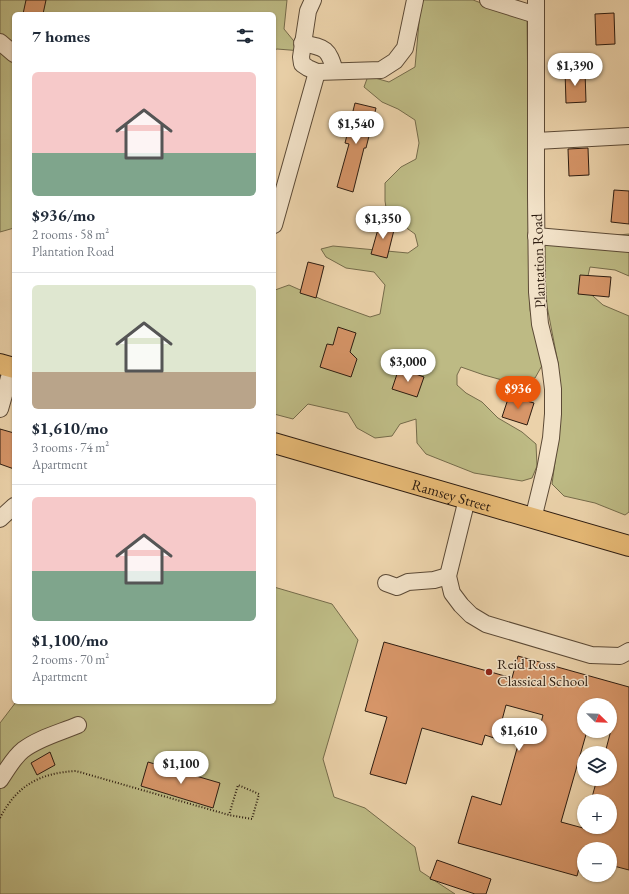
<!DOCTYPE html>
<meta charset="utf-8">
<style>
body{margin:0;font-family:"EB Garamond",serif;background:#f6f6f7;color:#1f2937;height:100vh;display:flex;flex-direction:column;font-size:15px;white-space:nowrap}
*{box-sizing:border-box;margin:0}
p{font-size:13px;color:#747a83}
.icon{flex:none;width:22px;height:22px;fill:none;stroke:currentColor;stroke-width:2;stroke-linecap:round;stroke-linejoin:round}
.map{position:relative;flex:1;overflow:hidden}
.side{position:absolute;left:12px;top:12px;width:264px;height:692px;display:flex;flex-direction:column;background:#fff;border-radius:6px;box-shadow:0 1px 3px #0004}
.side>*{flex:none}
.needle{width:26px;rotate:113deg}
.controls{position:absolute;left:577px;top:698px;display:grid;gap:8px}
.controls a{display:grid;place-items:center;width:40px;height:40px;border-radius:50%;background:#fff;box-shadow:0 1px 3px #0004;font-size:20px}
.price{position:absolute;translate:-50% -34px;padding:0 9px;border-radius:14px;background:#fff;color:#222;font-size:13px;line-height:26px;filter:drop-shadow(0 1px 2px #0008)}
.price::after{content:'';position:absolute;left:50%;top:24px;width:12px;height:9px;margin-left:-6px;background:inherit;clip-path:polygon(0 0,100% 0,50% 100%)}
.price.current{background:#ea580c;color:#fff}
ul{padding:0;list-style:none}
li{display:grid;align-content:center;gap:8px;height:212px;padding:0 20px}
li+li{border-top:1px solid #e0e1e3}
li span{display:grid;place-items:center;height:124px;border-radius:6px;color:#555}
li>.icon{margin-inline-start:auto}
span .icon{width:72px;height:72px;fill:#fffc;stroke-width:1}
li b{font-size:17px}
h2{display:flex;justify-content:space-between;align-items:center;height:48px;padding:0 20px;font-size:17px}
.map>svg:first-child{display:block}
</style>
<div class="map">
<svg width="629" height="894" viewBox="0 0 629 894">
<rect width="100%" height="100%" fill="#ebd2aa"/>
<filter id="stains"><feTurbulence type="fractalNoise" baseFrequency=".005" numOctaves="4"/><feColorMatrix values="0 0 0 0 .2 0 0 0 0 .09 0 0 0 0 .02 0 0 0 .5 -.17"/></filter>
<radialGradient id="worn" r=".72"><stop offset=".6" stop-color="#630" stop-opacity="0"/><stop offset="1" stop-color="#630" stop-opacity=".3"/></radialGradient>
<!-- green -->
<g fill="#bdba84" stroke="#756b4a">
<polygon points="0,0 287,0 284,29 302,51 277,49 274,50 274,14 14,14 14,228 0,232"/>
<polygon points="421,0 473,0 511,14 527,13 530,310 535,332 544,362 535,378 513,383 484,375 461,367 457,375 457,385 466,393 482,402 498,418 522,432 536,444 537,466 532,478 522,481 474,473 426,454 417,443 416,419 400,424 392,436 375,438 357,428 348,413 308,404 293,419 274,414 274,291 275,290 289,285 323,300 370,317 380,314 385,285 374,272 346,268 326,257 321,249 333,246 408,253 418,246 415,234 387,214 385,201 385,183 401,167 416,159 419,143 415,120 398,109 382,102 364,87 368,76 389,82 415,67"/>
<polygon points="629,234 629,276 615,270 590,267 585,289 603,305 629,316 629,512 625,515 595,503 564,496 552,484 557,447 560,398 558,363 547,306 543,242"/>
<polygon points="274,587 332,604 358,640 323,759 334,797 365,808 415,847 420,871 455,894 0,894 0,723 16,702 274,702"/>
</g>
<!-- building -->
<g fill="#d69568" stroke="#2d1c10" fill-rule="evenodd">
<polygon points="26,0 46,0 43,14 23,14"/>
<polygon points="614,13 615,44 596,45 595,14"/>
<polygon points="565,71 585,71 586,102 566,103"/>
<polygon points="355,103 376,108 366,148 364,148 353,192 337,187 349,144 345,143"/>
<polygon points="588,148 589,175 569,176 568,149"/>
<polygon points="614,190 629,191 629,224 611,222"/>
<polygon points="380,222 395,226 387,258 371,254"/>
<polygon points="308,262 324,266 316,298 300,293"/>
<polygon points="580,275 611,277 609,297 578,294"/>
<polygon points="338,327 356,333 350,352 357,359 351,377 320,367 327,344 333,345"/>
<polygon points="399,368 424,377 417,397 392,389"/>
<polygon points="509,396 534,403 527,425 502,417"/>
<polygon points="0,429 14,433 14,469 0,464"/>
<path d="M 384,642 L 512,678 L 518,656 L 629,687 L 629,870 L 610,865 L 610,849 L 584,849 L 584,858 L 582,857 L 577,876 L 458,843 L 472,796 L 501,805 L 522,731 L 538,735 L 543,715 L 506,705 L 497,739 L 485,735 L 482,745 L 422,728 L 406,784 L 370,774 L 387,717 L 365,711 ZM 584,705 L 610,705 L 610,734 L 605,753 L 610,753 L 610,779 L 597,779 L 591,801 L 610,801 L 610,827 L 584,827 L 583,828 L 561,822 L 587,731 L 584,731 Z"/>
<polygon points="50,752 55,765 37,775 31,763"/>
<polygon points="148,762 220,783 213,808 141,786"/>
<polygon points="437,860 491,879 486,894 475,894 430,879"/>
</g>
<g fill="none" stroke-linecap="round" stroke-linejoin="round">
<!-- minor casing -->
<g stroke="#5c4a36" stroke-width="18">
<g id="minor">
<polyline points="313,0 308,11 301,57 302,64 308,68 317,72 381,70 395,61 405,48 415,0"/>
<polyline points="488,0 536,15"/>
<polyline points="0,42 14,54"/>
<path d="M 302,43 C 326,48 328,48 335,71"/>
<polyline points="536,141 629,136"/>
<polyline points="274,225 317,72"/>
<polyline points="536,236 629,244"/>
<polyline points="0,409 12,367"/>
<polyline points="467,499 448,576 452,593 461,605 471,615 486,624 591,655 620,656 629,651"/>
<polyline points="0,519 14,506"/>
<polyline points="533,519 545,470 551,438 553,414 553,389 550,365 540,324 537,292 536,196 536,0"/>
<polyline points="386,583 397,587 408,582 434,580 448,576"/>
<path d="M 0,780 C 7,770 13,758 23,750 C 39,738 59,733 78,725"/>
</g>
</g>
<!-- major casing -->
<g stroke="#2d1c10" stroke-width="22">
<g id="major">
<polyline points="0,364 14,368"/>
<path id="s1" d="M 274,443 L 629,546"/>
</g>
</g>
<!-- path -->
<path stroke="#2d1c10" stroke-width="2" stroke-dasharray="1 2" stroke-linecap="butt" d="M 0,818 C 17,785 40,773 76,771 L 229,815 L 252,819 L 259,794 L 238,785 L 229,815"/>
<!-- minor -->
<use href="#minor" stroke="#f2e2c8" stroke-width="16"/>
<!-- major -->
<use href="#major" stroke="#e6b975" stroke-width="20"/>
</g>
<!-- markers -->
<circle fill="#8f2418" stroke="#f2e2c8" stroke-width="1.5" cx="489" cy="672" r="4"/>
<g text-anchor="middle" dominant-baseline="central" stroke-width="3" stroke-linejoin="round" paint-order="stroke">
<!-- street labels -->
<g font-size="15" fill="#2d1c10" stroke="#f2e2c8">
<text transform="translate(538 261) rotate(-92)">Plantation Road</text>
<text stroke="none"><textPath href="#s1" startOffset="185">Ramsey Street</textPath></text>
</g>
<!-- poi labels -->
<g font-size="15" fill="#2d1c10" stroke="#f2e2c8" text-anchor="start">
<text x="497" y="663">Reid Ross<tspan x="497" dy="17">Classical School</tspan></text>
</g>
</g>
<rect width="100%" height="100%" filter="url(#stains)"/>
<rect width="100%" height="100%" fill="url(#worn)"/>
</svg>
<div class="controls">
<a><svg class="needle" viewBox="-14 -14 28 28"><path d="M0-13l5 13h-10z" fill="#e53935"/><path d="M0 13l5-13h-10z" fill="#747a83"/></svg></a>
<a><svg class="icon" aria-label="layers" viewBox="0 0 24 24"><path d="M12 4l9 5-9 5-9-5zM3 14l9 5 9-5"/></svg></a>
<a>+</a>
<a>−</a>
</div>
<b class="price" style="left:575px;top:87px">$1,390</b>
<b class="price" style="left:356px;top:145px">$1,540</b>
<b class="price" style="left:383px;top:240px">$1,350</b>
<b class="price" style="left:408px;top:383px">$3,000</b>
<b class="price current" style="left:518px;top:410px">$936</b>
<b class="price" style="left:519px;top:752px">$1,610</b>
<b class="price" style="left:181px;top:785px">$1,100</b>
<section class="side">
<h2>7 homes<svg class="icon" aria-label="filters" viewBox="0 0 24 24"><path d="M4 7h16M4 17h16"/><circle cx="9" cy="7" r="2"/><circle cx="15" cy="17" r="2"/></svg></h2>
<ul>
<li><span style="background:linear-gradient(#f6c9c9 65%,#7fa58c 0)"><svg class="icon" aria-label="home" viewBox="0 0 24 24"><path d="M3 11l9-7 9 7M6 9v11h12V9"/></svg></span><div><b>$936/mo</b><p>2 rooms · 58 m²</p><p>Plantation Road</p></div></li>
<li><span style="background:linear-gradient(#dfe7d0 70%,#b9a48a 0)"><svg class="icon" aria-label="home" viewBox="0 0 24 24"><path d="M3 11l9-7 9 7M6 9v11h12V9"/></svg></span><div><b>$1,610/mo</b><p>3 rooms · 74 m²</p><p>Apartment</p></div></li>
<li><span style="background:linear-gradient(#f6c9c9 60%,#7fa58c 0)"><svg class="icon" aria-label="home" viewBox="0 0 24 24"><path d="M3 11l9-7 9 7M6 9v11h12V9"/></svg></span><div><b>$1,100/mo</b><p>2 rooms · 70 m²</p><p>Apartment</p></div></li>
</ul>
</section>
</div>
